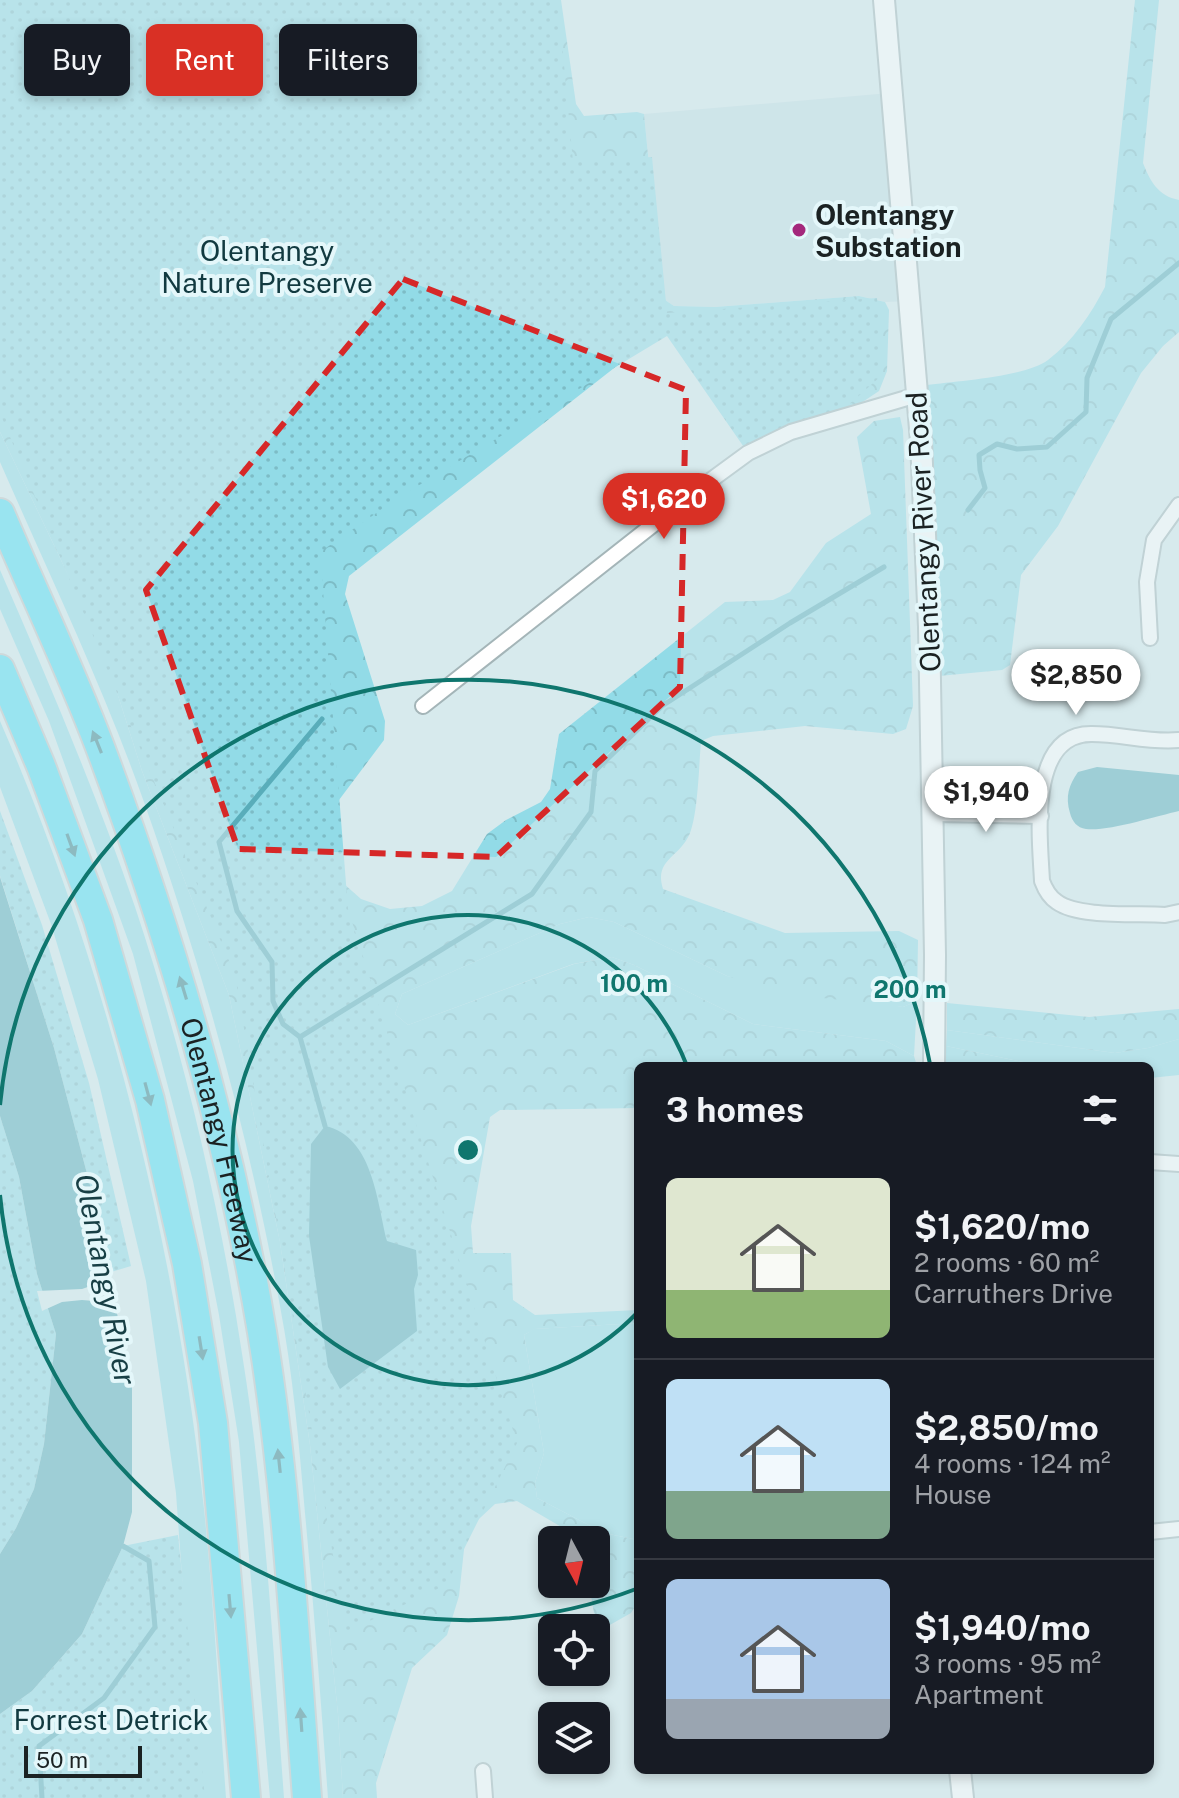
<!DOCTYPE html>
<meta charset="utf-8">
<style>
body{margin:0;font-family:"Public Sans",sans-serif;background:#242831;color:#f1f3f6;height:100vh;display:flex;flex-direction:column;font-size:30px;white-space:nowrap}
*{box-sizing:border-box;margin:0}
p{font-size:26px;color:#9ea1a6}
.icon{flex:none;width:44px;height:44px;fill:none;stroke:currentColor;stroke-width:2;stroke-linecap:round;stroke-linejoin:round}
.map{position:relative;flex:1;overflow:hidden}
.details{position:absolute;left:634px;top:1062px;width:520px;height:712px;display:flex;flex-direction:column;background:#171b24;border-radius:12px;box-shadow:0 4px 12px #0003}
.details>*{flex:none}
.top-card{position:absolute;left:24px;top:24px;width:490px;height:72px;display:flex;gap:16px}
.needle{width:52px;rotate:173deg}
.tools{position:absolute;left:538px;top:1526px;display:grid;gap:16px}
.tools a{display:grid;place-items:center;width:72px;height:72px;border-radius:12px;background:#171b24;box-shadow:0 4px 12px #0003;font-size:40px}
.scale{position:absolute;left:24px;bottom:20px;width:118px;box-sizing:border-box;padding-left:8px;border:4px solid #1b2223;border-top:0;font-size:22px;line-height:28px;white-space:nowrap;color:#1b2223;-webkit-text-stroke:6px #e4f7fa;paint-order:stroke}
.price{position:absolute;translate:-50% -68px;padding:0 18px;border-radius:28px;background:#fff;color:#222;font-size:26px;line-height:52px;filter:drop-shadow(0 2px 4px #0008)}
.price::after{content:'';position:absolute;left:50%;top:48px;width:24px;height:18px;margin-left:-12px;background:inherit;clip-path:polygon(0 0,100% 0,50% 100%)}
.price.selected{background:#d93025;color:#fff}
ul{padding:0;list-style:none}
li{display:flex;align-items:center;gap:24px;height:200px;padding:0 32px}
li+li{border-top:2px solid #363941}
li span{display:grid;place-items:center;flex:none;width:224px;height:160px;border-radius:12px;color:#555}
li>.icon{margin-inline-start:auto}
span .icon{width:96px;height:96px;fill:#fffc;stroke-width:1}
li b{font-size:34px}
h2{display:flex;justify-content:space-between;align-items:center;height:96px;padding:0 32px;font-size:34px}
.chip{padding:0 28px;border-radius:12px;background:#171b24;box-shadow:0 4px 12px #0003;font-size:28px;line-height:72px}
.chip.selected{background:#d93025;color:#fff}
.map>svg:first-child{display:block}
</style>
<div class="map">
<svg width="1179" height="1798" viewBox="0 0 1179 1798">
<defs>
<pattern id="forest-crowns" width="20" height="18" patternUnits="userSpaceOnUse" patternTransform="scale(2)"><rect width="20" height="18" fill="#92dbe7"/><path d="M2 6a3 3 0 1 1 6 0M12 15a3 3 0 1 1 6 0" fill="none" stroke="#7dbcc6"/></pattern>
<pattern id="park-dots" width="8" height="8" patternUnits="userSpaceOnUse" patternTransform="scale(2)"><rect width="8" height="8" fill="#92dbe7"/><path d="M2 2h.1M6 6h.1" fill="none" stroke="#7dbcc6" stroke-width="1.8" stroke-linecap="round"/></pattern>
</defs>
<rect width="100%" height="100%" fill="#d7eaed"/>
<!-- built -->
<polygon fill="#c4dfe4" points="890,93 908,301 885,302 859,296 715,307 674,306 662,298 644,114"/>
<!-- grass -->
<g fill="#92dbe7">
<path d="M 0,432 L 103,648 L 142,771 L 229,995 L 280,1242 L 310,1445 L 338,1714 L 343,1798 L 328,1798 C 321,1703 314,1608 305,1513 C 299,1444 293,1374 280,1306 C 249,1135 202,966 144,802 C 103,686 49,574 0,462 Z"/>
<path d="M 0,570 C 48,680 96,793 135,907 C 184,1054 220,1207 243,1360 C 266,1505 273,1652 284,1798 L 270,1798 L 239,1442 L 219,1315 L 193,1181 L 133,954 L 49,721 L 0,609 Z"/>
<path d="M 0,721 C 107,966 175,1243 204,1509 C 214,1605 219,1702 226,1798 L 198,1798 L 176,1493 L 146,1281 L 98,1079 L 51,924 L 0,787 Z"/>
<polygon points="589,917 614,922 727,976 903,1007 917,1001 914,1056 886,1041 753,1024 634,965 612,957 573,964 408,1025 395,1014 402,994 560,924"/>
<polygon points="947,1030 1115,1053 1148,1048 1179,1039 1179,1075 1150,1078 1150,1066 1042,1066 946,1046"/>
<polygon points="638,1323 638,1540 604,1533 537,1498 535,1483 544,1453 524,1335 534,1329"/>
</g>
<!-- forest -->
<g fill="url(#forest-crowns)">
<path d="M 0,0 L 561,0 L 576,104 L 584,116 L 637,112 L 644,114 L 662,298 L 674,306 L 715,307 L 859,296 L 885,302 L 889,310 L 887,371 L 879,391 L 843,415 L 686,339 L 660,332 L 349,576 L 345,594 L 385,721 L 384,740 L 321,824 L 326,868 L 361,899 L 390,909 L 422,906 L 452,891 L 487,834 L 506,820 L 541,802 L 550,789 L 559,734 L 725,602 L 773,600 L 790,592 L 826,543 L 871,514 L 857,437 L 874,421 L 900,417 L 903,430 L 913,706 L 906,729 L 893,734 L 805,726 L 713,736 L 701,741 C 699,765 698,809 691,830 C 683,857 653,858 663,889 L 785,933 L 899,931 L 918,940 L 917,1001 L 903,1007 L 796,995 L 727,976 L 614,922 L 589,917 L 560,924 L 402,994 L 395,1014 L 408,1025 L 574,964 L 612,957 L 634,965 L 753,1024 L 886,1041 L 914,1056 L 917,1066 L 638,1066 L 638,1108 L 500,1110 L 490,1117 L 471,1226 L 473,1253 L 511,1253 L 513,1300 L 535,1315 L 638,1310 L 638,1323 L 535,1329 L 524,1335 L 544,1453 L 535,1483 L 537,1498 L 604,1533 L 638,1540 L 638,1602 L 631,1613 L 608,1626 L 594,1613 L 589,1584 L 596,1584 L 596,1540 L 579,1540 L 570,1532 L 517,1501 L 495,1504 L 466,1531 L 459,1596 L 447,1635 L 412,1668 L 376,1783 L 377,1798 L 343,1798 L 338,1714 L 310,1445 L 280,1242 L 229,995 L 142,771 L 103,648 L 0,432 Z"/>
<path d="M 1135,0 L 1159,0 L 1143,163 C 1150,181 1158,196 1179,200 L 1179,332 L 1163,346 L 1141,373 L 1058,526 L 1021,575 L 1010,665 L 1002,670 L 939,676 L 927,385 C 957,381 1025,377 1048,360 C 1073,341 1091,314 1105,287 Z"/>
<polygon points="947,1003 1089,1017 1179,1009 1179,1039 1148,1048 1115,1053 947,1030"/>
<polygon points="946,1046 1042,1066 945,1066"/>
</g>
<!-- park -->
<g fill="url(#park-dots)">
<polygon points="0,0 558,0 573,162 652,157 667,313 877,298 882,375 832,420 748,453 667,336 401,496 320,552 348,909 517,1443 446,1585 346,1632 235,975 0,413"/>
<polygon points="0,811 42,925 89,1083 131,1266 108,1273 91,1189 54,1048 0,876"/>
<polygon points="0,1116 19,1177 37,1274 56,1334 44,1444 34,1489 16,1528 0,1554"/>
<polygon points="178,1535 205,1798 0,1798 0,1714 32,1691 82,1634 123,1546"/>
</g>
<!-- water -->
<g fill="#59adba">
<path d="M 1097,767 L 1179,775 L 1179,811 C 1157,816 1106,832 1086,829 C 1077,828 1072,821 1070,813 C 1065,796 1069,785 1078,772 Z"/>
<polygon points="0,877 54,1048 91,1189 132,1385 132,1512 123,1546 82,1634 32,1691 0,1714 0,1554 16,1528 34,1489 44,1444 56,1334 37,1274 19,1177 0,1116"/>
<path d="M 325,1126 C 373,1136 377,1202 387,1241 L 416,1250 L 418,1275 L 414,1289 L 417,1331 L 340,1389 L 328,1367 L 309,1236 L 311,1144 Z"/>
</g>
<!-- pier -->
<polygon fill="#d7eaed" points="113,1278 118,1303 82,1300 62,1302 42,1311 37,1291 82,1289"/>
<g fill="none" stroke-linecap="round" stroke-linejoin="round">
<!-- stream -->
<g stroke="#59adba" stroke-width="5">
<polyline points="968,510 985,488 980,470 979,455 997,444 1017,449 1047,447 1086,412 1087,378 1111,319 1179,263"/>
<polyline points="322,719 219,842 237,911 272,962 273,1001 283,1024 300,1037 325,1126"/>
<polyline points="300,1037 532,894 591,812 595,771 662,706 790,623 884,567"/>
<polyline points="42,1798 39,1746 104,1698 155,1627 149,1561 123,1546"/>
</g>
<!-- street casing -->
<g stroke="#a4b5b8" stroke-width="18">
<g id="street">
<polyline points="1150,638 1147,582 1154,540 1179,505"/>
<polyline points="423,706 692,494 748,453 791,432 917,395"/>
<path d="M 1179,740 C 1149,743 1122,734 1092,734 C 1027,733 1040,839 1042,881 C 1045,889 1049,897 1057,902 C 1079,918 1138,913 1165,915 L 1179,912"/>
<polyline points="932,795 1041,797"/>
<polyline points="933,814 1041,816"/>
<polyline points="1150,1162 1179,1164"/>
<polyline points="1150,1532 1179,1529"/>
<polyline points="483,1771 485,1798"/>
</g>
</g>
<!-- secondary casing -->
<g stroke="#a4b5b8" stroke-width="24">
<g id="secondary">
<polyline points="884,0 921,441 929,627 935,955 934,1066"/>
<polyline points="960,1770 963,1798"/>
</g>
</g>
<!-- highway casing -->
<g stroke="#c4c6c6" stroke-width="32">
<g id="highway">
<path id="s1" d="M 0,513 C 33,591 70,668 100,747 C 171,937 229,1132 262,1332 C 287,1486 295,1643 307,1798"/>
<polyline points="0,669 41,766 98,920 150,1100 187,1264 213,1423 246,1798"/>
</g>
</g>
<!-- street -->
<use href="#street" stroke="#fff" stroke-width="14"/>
<!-- secondary -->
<use href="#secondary" stroke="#fff" stroke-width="20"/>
<!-- highway -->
<use href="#highway" stroke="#4edef3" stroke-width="28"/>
</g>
<!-- one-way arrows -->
<defs><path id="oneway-solid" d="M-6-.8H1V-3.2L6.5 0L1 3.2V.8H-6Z" transform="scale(2)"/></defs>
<g fill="#34808b">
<use href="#oneway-solid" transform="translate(97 742) rotate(-112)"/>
<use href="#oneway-solid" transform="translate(71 845) rotate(70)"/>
<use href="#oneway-solid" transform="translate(183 988) rotate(-107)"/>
<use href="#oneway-solid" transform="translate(148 1094) rotate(75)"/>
<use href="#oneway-solid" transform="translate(201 1348) rotate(81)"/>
<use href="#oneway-solid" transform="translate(279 1461) rotate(-96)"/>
<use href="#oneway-solid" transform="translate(230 1606) rotate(85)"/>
<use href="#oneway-solid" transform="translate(301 1720) rotate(-94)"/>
</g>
<!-- marked area -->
<path d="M0 0H1179V1798H0ZM 403,279 L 686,390 L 680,687 L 496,857 L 238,849 L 146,590 Z" fill="#d7eaed" fill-opacity=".55" fill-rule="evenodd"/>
<path fill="none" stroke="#d62828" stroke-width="6" stroke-dasharray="16 10" stroke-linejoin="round" d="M 403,279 L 686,390 L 680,687 L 496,857 L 238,849 L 146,590 Z"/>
<!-- distance rings -->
<g fill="none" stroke="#0f766e" stroke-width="4">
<path d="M637 1313A235 235 0 1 1 687 1066"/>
<path d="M636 1589A470 470 0 0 1 0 1195M0 1105A470 470 0 0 1 930 1064"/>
</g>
<!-- markers -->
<circle fill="#a4287c" stroke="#e4f7fa" stroke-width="3" cx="799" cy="230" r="8"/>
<g text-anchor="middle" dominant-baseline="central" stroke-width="8" stroke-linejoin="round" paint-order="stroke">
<!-- poi labels -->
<g font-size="28" font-weight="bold" fill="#1b2223" stroke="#e4f7fa" text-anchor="start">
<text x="815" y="214">Olentangy<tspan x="815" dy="32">Substation</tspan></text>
</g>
<!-- park labels -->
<g font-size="28" fill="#123a40" stroke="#e4f7fa">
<text x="267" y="250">Olentangy<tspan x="267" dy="32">Nature Preserve</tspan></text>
<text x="111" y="1719">Forrest Detrick</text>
</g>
<!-- street labels -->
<g font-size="28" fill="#1b2223" stroke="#e4f7fa">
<text transform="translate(923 532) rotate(-93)">Olentangy River Road</text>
<text stroke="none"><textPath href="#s1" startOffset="666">Olentangy Freeway</textPath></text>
</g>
<!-- water labels -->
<g font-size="30" font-style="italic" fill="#183f45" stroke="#e4f7fa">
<text transform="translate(106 1279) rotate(79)">Olentangy River</text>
</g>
</g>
<circle cx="468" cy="1150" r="12" fill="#0f766e" stroke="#e4f7fa" stroke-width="4"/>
<g font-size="24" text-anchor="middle" font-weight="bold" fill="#0f766e" stroke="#e4f7fa" stroke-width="8" stroke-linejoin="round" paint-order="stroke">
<text x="634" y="992">100 m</text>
<text x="910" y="998">200 m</text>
</g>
</svg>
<div class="tools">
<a><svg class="needle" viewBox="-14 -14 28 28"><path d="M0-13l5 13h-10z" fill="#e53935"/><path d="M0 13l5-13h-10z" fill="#9ea1a6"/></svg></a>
<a><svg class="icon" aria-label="locate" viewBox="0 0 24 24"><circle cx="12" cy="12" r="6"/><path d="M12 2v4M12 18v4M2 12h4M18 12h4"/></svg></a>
<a><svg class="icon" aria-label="layers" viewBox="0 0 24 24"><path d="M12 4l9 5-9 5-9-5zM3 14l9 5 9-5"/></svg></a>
</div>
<div class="scale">50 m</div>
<b class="price selected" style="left:664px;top:541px">$1,620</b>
<b class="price" style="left:1076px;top:717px">$2,850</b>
<b class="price" style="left:986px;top:834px">$1,940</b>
<div class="top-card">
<a class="chip">Buy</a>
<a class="chip selected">Rent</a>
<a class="chip">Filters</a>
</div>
<section class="details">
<h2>3 homes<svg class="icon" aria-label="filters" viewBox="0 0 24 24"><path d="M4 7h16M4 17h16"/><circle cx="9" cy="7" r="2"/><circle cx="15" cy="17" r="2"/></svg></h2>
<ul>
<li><span style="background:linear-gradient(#dfe7d0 70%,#8fb573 0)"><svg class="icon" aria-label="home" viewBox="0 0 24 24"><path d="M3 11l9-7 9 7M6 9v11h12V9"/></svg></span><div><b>$1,620/mo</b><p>2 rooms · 60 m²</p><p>Carruthers Drive</p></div></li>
<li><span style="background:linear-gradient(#bfe0f5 70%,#7fa58c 0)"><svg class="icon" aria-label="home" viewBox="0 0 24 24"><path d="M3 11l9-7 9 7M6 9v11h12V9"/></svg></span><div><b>$2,850/mo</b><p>4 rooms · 124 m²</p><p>House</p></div></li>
<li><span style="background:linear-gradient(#a9c7e8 75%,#9aa5b1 0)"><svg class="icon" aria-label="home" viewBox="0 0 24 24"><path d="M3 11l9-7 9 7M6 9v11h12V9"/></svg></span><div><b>$1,940/mo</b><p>3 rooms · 95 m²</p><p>Apartment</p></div></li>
</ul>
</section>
</div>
